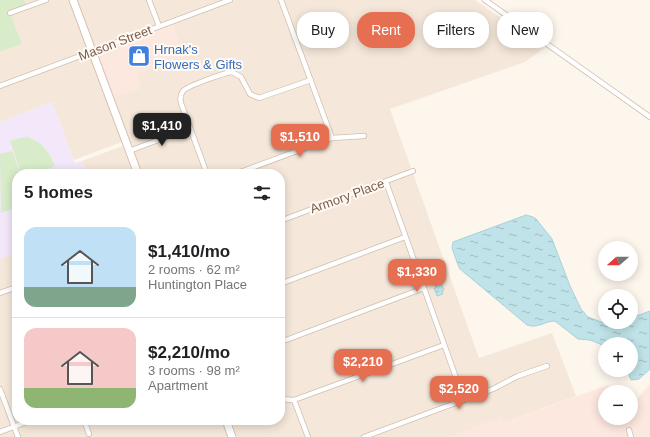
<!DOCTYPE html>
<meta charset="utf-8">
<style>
body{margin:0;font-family:Arial,sans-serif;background:#f6f6f6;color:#202124;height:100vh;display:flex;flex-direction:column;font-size:15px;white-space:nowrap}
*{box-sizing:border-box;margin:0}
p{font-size:13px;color:#757577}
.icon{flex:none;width:22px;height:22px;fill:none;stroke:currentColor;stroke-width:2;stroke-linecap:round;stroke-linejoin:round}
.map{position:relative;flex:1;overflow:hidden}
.sheet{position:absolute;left:12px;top:169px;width:273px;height:256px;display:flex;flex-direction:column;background:#fff;border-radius:16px;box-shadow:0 2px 10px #0003}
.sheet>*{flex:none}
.guide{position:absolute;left:297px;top:12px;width:293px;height:36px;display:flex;gap:8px}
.needle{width:26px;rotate:249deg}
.fabs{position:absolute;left:598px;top:241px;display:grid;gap:8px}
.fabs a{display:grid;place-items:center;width:40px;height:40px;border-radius:50%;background:#fff;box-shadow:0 2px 10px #0003;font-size:20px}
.price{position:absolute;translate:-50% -34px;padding:0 9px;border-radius:8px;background:#e76f51;color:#fff;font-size:13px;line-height:26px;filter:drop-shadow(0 1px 2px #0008)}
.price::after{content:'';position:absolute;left:50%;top:24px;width:12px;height:9px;margin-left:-6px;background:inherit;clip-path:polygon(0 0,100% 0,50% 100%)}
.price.current{background:#222;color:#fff}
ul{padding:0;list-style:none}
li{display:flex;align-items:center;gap:12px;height:100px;padding:0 12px}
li+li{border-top:1px solid #e0e0e0}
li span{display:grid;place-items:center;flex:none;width:112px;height:80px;border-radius:12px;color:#555}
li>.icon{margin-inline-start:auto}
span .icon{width:48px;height:48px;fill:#fffc;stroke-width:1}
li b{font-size:17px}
h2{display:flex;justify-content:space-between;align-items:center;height:48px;padding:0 12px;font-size:17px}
.pill{padding:0 14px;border-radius:16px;background:#fff;box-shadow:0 2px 10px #0003;font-size:14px;line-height:36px}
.pill.current{background:#e76f51;color:#fff}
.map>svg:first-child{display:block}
</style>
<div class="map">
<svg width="650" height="437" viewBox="0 0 650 437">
<defs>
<pattern id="water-ripples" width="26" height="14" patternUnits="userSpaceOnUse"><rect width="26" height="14" fill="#bfe3e8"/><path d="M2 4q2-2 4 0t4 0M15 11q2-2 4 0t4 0" fill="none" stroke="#a0bbbe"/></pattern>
</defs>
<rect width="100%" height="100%" fill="#fdf6ec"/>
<!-- residential -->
<g fill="#f5e8da">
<polygon points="24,0 69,0 122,142 74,160 52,102 0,122 0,52 22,44 11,15 27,9"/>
<polygon points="77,0 475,0 544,48 525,62 390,109 479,358 552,333 576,396 503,423 501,418 449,437 237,437 231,420 280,420 280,174 142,174 114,97 140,88 136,73 183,57 171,20 96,47 93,43"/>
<polygon points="123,146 133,174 87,174 82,161"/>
<polygon points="17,253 17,420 222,420 228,437 0,437 0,259"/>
</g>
<!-- commercial -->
<g fill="#fde8e0">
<polygon points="171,22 184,57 136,73 140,88 110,99 93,52"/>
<polygon points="650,384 650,437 449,437 501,417 503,423 608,385 611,392 605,392 605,418 631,418 631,406"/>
</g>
<!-- education -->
<polygon fill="#f3e8fa" points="52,102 75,163 82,161 87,174 17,174 17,253 0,259 0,122"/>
<!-- park -->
<g fill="#d8ecc9">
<polygon points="0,0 24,0 28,9 11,15 22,44 0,52"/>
<path d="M 28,137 C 43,143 49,152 55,166 L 34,174 L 21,174 L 10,141 L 16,139 Z"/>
<polygon points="12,151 20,174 17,174 17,207 1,213 0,154"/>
</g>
<!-- water -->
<g fill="url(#water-ripples)" stroke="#a5d3da">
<path d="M 526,215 L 533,217 L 536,219 L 552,239 L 570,286 L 581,309 L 588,317 L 609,325 L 620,322 L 631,322 L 631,318 L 650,311 L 650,369 L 639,379 L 631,380 L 627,370 L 631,370 L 631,344 L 605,344 L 605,346 L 590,340 L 578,339 L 555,321 C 545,321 537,329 527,325 L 460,269 L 458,265 L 452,248 L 453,242 Z"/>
<polygon points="441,283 444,290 442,291 443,294 437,296 434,288 436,288 435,285"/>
</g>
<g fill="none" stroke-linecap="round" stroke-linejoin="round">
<!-- minor casing -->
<g stroke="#d1beb0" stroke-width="6">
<g id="minor">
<polyline points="149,0 159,26"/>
<polyline points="281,0 332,138"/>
<polyline points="485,0 650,117"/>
<polyline points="10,13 46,0"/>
<polyline points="0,86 230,0"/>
<polyline points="129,151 190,128"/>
<path d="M 207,174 L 181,103 C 180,99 180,95 183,91 C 187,86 224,73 232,72 L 241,77 L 250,94 L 259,98 L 311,80"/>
<polyline points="235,174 332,138 364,136"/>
<polyline points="386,182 464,400"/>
<polyline points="280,221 413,171"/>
<polyline points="280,284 405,237"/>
<polyline points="0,293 17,287"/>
<polyline points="280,340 286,340 424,288"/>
<polyline points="0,389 18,437"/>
<polyline points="280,399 294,400 444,345"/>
<polyline points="294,400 308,437"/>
<polyline points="84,420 89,434"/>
<polyline points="629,430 631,437"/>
<polyline points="0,432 32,420"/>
<polyline points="364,437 493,389 518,376 547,366"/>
</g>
</g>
<!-- secondary casing -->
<g stroke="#d6c0b0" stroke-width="9">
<g id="secondary">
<polyline points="73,0 138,174"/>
<polyline points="226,420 232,437"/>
</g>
</g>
<!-- minor -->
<use href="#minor" stroke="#fff" stroke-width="4.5"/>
<!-- secondary -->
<use href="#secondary" stroke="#fff" stroke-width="7"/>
</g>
<!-- icons -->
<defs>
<g id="shop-square" transform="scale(1.15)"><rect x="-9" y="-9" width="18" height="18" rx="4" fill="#3f7fe0" stroke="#fffaf3"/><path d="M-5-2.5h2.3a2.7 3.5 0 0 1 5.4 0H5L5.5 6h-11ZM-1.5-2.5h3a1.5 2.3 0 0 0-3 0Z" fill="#fff"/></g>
</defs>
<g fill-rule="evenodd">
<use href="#shop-square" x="139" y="56"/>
</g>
<g text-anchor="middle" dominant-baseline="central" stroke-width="4" stroke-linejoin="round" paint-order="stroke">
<!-- street labels -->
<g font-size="13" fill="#7a5c4d" stroke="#fffaf3">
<text transform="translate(115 43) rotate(-21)">Mason Street</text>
<text transform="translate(347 196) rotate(-20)">Armory Place</text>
</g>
<!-- shop labels -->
<g font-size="13" fill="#366cbe" stroke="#fffaf3" text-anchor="start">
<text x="154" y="49">Hrnak's<tspan x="154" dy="15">Flowers &amp; Gifts</tspan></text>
</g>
</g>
</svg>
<div class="fabs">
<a><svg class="needle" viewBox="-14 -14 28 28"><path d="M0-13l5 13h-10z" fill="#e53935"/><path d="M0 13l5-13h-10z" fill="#757577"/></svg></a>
<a><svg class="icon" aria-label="locate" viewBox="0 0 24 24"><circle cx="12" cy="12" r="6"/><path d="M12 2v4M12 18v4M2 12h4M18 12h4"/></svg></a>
<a>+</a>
<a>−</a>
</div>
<b class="price current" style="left:162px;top:147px">$1,410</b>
<b class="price" style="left:300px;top:158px">$1,510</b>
<b class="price" style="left:417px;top:293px">$1,330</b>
<b class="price" style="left:363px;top:383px">$2,210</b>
<b class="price" style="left:459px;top:410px">$2,520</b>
<div class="guide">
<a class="pill">Buy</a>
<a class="pill current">Rent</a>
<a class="pill">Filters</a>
<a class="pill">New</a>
</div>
<section class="sheet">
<h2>5 homes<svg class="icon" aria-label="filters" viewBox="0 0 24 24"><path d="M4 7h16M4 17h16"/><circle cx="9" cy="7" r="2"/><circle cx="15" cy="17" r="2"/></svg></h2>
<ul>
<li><span style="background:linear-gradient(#bfe0f5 75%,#7fa58c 0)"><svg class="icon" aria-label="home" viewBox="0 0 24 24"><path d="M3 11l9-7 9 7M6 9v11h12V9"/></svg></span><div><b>$1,410/mo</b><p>2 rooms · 62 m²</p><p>Huntington Place</p></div></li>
<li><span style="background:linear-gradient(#f6c9c9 75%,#8fb573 0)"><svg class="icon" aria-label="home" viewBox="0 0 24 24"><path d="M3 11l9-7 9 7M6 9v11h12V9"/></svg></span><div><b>$2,210/mo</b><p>3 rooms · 98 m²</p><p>Apartment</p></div></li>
</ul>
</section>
</div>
